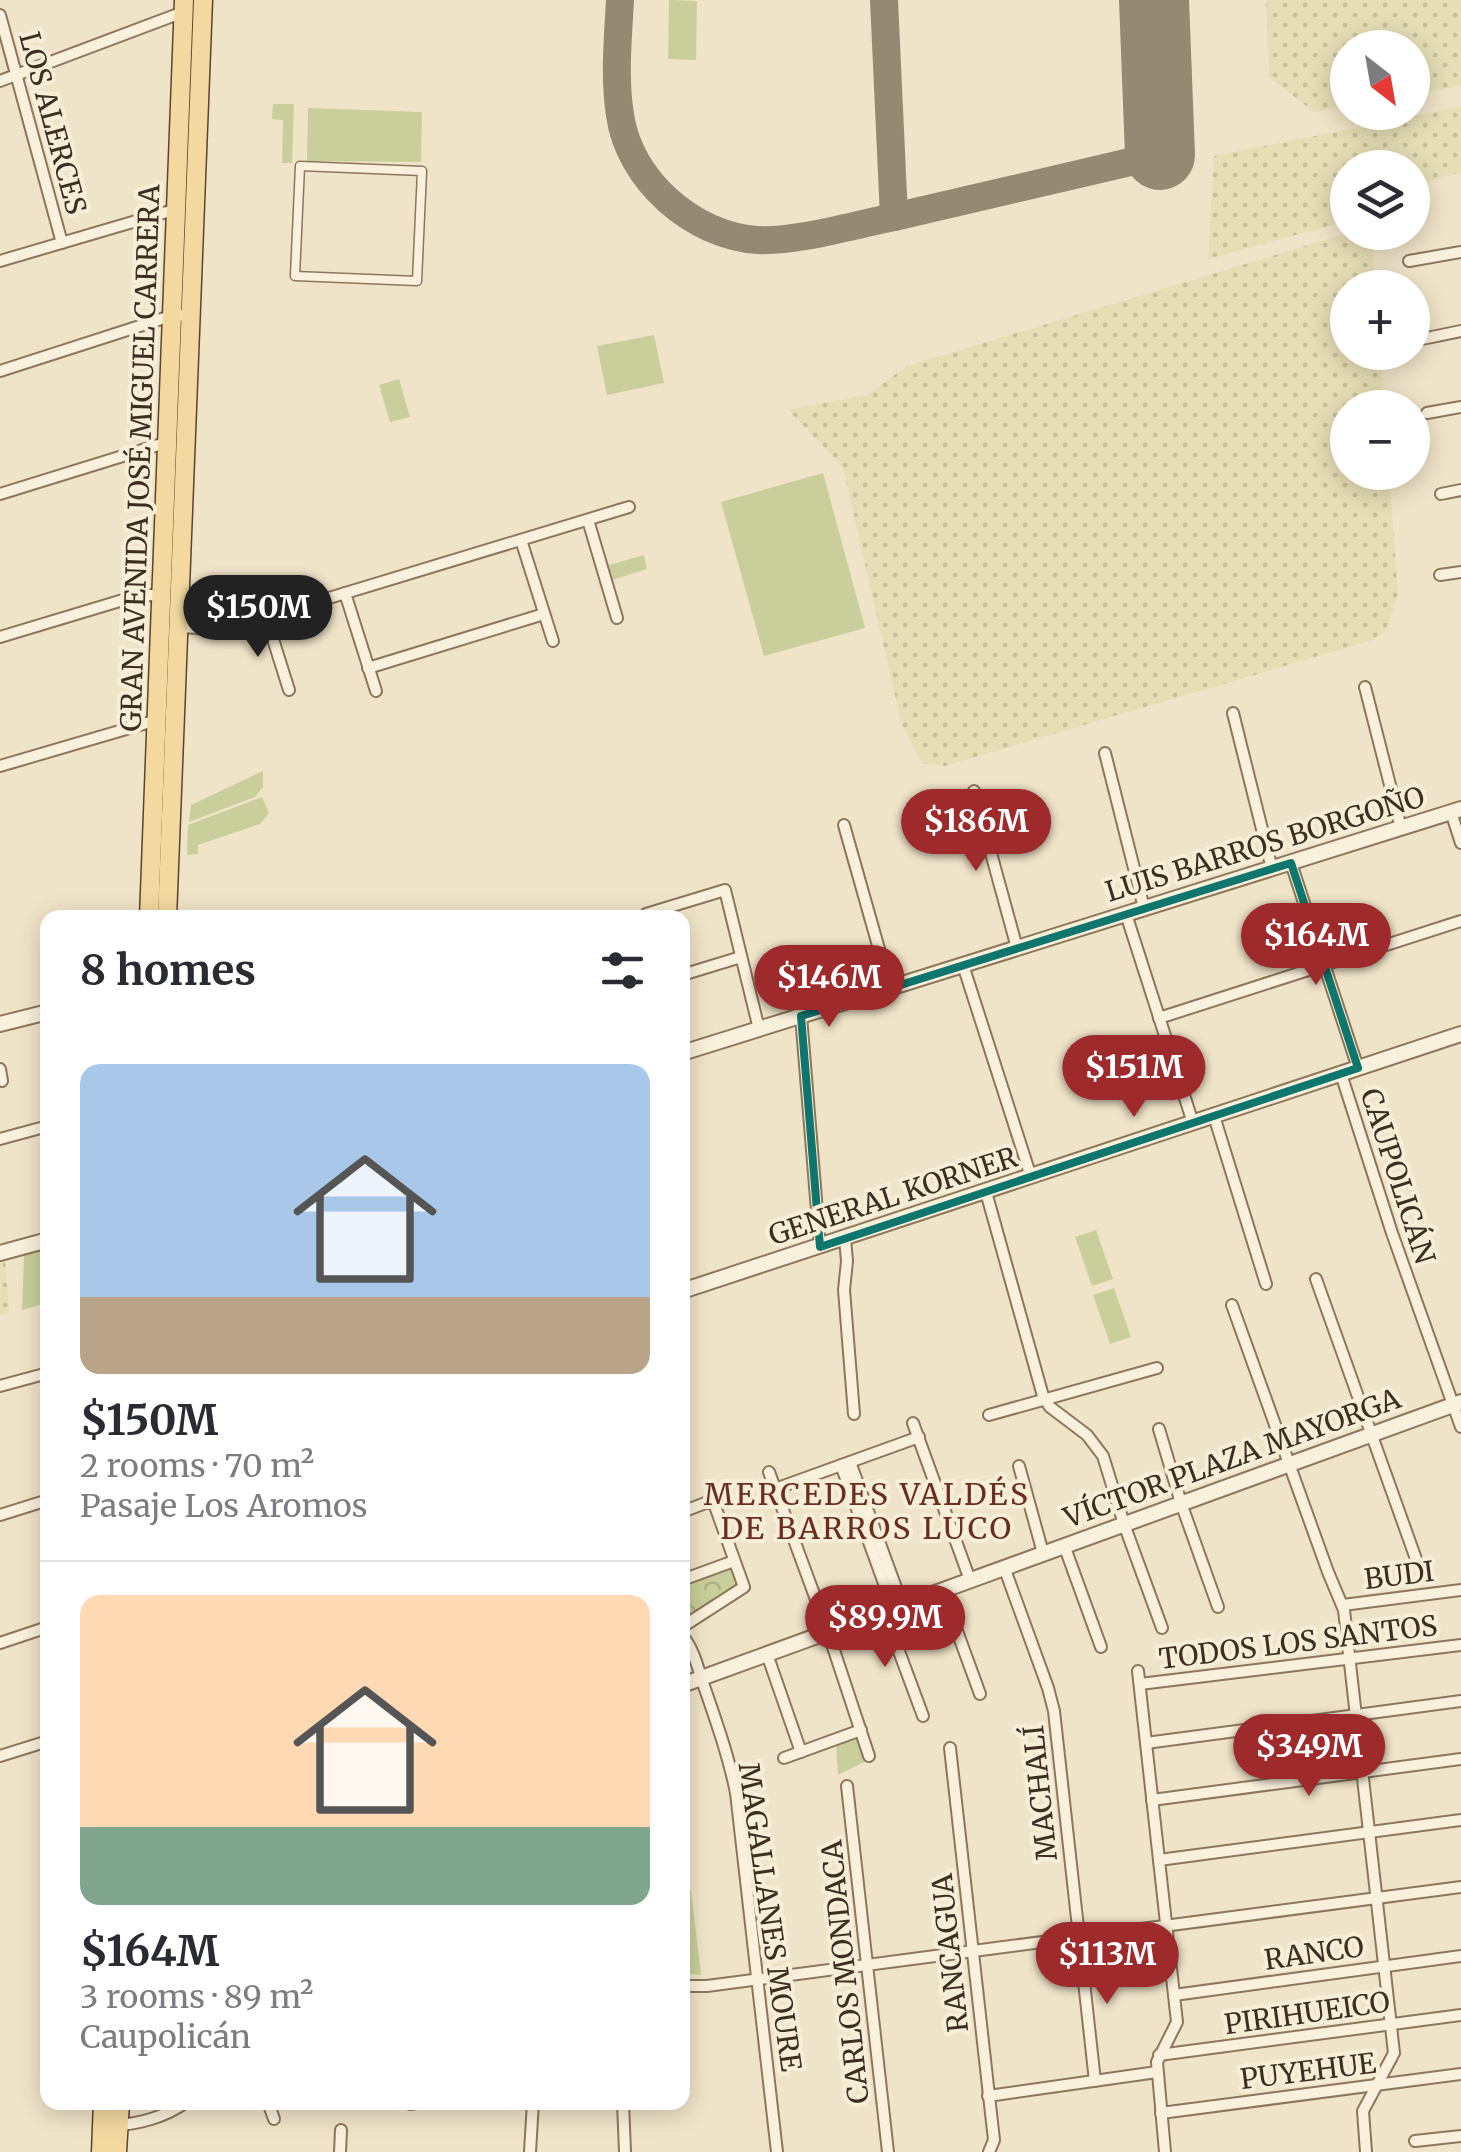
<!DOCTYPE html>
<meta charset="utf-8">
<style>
body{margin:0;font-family:Merriweather,serif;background:#f7f7f7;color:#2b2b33;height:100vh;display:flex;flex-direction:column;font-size:38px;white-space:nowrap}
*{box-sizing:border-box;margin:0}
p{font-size:32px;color:#7c7c81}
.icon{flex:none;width:55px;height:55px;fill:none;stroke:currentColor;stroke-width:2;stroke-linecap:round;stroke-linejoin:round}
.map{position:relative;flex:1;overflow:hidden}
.details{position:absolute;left:40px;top:910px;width:650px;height:1200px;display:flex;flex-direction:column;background:#fff;border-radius:20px;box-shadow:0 5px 25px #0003}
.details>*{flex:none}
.needle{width:65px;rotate:149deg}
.fabs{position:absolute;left:1330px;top:30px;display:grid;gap:20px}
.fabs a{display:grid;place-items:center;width:100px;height:100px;border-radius:50%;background:#fff;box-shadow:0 5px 25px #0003;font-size:50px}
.price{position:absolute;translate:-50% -85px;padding:0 22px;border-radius:35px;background:#9e2a2b;color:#fff;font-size:32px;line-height:65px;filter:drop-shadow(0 2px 5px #0008)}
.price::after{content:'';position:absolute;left:50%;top:60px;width:30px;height:22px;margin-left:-15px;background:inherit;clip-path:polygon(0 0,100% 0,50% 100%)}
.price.selected{background:#222;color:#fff}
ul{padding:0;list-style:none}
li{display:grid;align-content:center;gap:20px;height:530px;padding:0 40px}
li+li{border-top:2px solid #e1e1e2}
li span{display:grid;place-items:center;height:310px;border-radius:20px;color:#555}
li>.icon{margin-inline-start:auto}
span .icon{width:180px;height:180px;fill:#fffc;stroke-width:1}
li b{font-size:42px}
h2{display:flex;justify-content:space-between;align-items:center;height:120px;padding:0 40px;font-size:42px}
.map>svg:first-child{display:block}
</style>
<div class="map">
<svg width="1461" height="2152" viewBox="0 0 1461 2152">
<defs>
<pattern id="farmland-dots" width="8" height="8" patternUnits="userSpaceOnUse" patternTransform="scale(2.5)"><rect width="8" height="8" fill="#e6deb5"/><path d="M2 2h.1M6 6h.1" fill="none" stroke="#c6bf9b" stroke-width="1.8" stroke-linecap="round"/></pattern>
<pattern id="park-crowns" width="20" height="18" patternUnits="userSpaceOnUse" patternTransform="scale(2.5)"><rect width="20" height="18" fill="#c9cf9b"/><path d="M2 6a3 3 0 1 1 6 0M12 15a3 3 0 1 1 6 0" fill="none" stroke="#aeb285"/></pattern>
</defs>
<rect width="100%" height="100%" fill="#f0e4c8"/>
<!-- farmland -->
<g fill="url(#farmland-dots)">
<polygon points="1266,0 1461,0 1461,86 1413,94 1412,48 1348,48 1347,106 1314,112 1269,77"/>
<polygon points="1461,107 1461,172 1413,186 1412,168 1348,168 1347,221 1208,259 1214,156"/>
<polygon points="1348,233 1369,233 1372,240 1375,287 1348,288 1348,352 1380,353 1384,407 1348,408 1348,472 1389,473 1398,594 1386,630 1373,640 945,766 922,763 902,726 843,467 788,410 867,395 907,366"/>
<polygon points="5,1260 9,1312 0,1315 0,1262"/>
</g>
<!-- grass -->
<g fill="#c9cf9b">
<polygon points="669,0 697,1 696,60 668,59"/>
<polygon points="273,104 294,104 292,163 282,163 283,120 272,119"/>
<polygon points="308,108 422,112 421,162 307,161"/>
<polygon points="654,335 664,383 607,395 597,346"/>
<polygon points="399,379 410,417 390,422 379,385"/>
<polygon points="823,473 865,628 764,656 721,502"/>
<polygon points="644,555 647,569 612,580 609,565"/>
<polygon points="263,771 263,787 255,797 189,822 191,805"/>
<polygon points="262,797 269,813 260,824 198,845 198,854 187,855 188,825"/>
<polygon points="1096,1230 1113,1279 1092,1286 1075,1237"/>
<polygon points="47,1249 47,1303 22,1310 24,1254"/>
<polygon points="1114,1288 1131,1337 1110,1344 1093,1295"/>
<polygon points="857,1735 866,1761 838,1775 836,1743"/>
<polygon points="691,1890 701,1975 683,1973 683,1891"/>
</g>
<!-- park -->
<polygon fill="url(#park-crowns)" points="730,1566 739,1586 683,1623 682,1584"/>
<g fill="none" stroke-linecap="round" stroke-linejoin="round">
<!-- taxiway -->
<g stroke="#968974" stroke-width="28">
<path d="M 620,0 C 618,38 614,77 620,115 C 629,180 693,236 758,240 C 796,242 854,225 894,217"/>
<polyline points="884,0 894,217 1160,155"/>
</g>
<!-- runway -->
<polyline stroke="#968974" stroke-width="70" points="1154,0 1160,155"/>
<!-- pedestrian casing -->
<g stroke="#8d765c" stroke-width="11">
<polygon id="pedestrian" points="300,166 422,171 417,281 295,276"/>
</g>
<!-- minor casing -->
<g stroke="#8d765c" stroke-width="14">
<g id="minor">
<polyline points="0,15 62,243"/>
<polyline points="0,81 186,11"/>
<polyline points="0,261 177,209"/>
<polyline points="1409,261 1461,252"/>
<polyline points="1422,339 1461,331"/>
<polyline points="0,371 174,315 192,316"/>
<polyline points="1427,413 1461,407"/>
<polyline points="0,494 168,442"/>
<polyline points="1441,494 1461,490"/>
<polyline points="588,520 617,618"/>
<polyline points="521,540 553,641"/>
<polyline points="1440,575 1461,572"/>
<polyline points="345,593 376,691"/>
<polyline points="266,617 289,690"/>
<polyline points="179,627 220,629 240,625 629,507"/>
<polyline points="0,637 133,597 151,595 162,596"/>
<polyline points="368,668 544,614"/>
<polyline points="1365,687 1401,828"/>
<polyline points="1233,713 1272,869"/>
<polyline points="1105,753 1144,908"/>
<polyline points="0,766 157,720"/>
<polyline points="974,791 1017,948"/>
<polyline points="1451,812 1461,843"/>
<polyline points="844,825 890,988"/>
<polyline points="1291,863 1358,1068"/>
<polyline points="646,914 725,890 759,1029"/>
<polyline points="1126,914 1193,1123"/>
<polyline points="963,965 1031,1177"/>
<polyline points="682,975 741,957"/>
<polyline points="801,1016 820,1247"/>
<polyline points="1159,1018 1461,921"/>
<polyline points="0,1069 2,1081"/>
<polyline points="1341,1074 1392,1233 1461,1427"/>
<polyline points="1214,1116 1266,1284"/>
<polyline points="0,1139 48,1126"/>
<polyline points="986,1192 1043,1396 1050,1407 1087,1435 1103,1456 1124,1524 1162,1628"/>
<polyline points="845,1239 847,1261 844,1290 854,1414"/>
<polyline points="1316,1279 1416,1559"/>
<polyline points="1232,1305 1328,1572 1344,1610 1394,2053 1363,2111 1366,2152"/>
<polyline points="0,1386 48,1373"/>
<polyline points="989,1415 1157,1368"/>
<polyline points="913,1423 970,1580"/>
<polyline points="1159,1429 1181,1503 1218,1607"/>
<polyline points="850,1462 902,1604"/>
<polyline points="841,1465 893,1608"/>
<polyline points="1019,1466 1043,1553"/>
<polyline points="769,1472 828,1632 869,1756"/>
<polyline points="775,1489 919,1437"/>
<polyline points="682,1512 708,1502 715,1506 744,1587 682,1627"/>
<polyline points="0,1515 48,1500"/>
<polyline points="1064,1545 1101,1647"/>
<polyline points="1004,1567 1048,1688 1054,1711 1095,2081"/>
<polyline points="682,1580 734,1561"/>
<polyline points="942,1590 980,1694"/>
<polyline points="1343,1605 1461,1590"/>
<polyline points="884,1611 923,1716"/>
<path d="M 682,1635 C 694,1649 698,1669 704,1686 C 716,1721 729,1757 736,1793 L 777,2152"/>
<polyline points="0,1643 48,1627"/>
<polyline points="767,1654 801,1752"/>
<polyline points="1138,1671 1177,2022 1157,2062 1165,2152"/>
<polyline points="1140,1684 1461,1645"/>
<polyline points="1146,1743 1461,1701"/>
<polyline points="950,1748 994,2140 989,2152"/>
<polyline points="0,1756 48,1741"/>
<polyline points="784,1758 861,1730"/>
<polyline points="847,1786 888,2152"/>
<polyline points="1152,1800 1461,1759"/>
<polyline points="1159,1860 1461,1820"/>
<polyline points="682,1986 707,1986 1461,1887"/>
<polyline points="1174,1995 1461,1956"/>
<polyline points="1159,2055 1461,2015"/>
<polyline points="988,2096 1157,2072"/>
<polyline points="268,2102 274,2119"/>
<polyline points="623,2102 625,2152"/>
<polyline points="410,2104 424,2102"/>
<polyline points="1161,2113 1461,2074"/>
<path d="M 117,2125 C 140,2124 167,2116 186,2102"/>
<polyline points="1415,2141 1461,2136"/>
<polyline points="340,2152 341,2130"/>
<polyline points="530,2152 533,2102"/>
</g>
</g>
<!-- tertiary casing -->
<g stroke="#8d765c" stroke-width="18">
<g id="tertiary">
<polyline points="0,1024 48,1012"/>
<polyline points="682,1053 1461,809"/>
<polyline points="0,1253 48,1240"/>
<polyline points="682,1291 1461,1034"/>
<polyline points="682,1685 1461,1402"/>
</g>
</g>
<!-- primary casing -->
<g stroke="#5b4430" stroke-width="21">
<g id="primary">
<polyline points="149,918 184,0"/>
<polyline points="167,918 203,0"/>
<polyline points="101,2152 103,2102"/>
<polyline points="117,2152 120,2102"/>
</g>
</g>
<!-- pedestrian -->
<use href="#pedestrian" stroke="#faf1dc" stroke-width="8"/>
<!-- minor -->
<use href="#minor" stroke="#faf1dc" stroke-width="10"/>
<!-- tertiary -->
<use href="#tertiary" stroke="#faf1dc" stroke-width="14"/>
<!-- primary -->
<use href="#primary" stroke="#f3d9a0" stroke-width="18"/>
</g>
<!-- marked area -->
<path fill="none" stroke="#0f766e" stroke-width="8" stroke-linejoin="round" d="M 1291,863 L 1358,1068 L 820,1247 L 801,1016 Z"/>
<g text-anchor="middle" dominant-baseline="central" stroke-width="8" stroke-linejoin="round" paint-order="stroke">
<!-- street labels -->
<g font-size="28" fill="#3d2e20" stroke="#f7eed8">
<text transform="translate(53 123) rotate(75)">LOS ALERCES</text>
<text transform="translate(140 458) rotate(-88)">GRAN AVENIDA JOSÉ MIGUEL CARRERA</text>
<text transform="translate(1265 844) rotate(-17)">LUIS BARROS BORGOÑO</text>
<text transform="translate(1398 1176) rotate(72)">CAUPOLICÁN</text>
<text transform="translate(893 1196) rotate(-18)">GENERAL KORNER</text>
<text transform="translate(1232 1458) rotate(-20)">VÍCTOR PLAZA MAYORGA</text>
<text transform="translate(1399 1575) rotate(-7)">BUDI</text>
<text transform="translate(1298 1642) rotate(-7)">TODOS LOS SANTOS</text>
<text transform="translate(1040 1793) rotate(-96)">MACHALÍ</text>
<text transform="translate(770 1917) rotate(82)">MAGALLANES MOURE</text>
<text transform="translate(950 1953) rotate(-96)">RANCAGUA</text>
<text transform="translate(1314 1953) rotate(-8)">RANCO</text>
<text transform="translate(845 1972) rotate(-96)">CARLOS MONDACA</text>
<text transform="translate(1307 2013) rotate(-8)">PIRIHUEICO</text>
<text transform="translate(1308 2071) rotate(-7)">PUYEHUE</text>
</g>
<!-- neighbourhood labels -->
<g font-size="30" letter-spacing="2.5" fill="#6b2e1e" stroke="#f7eed8">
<text x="867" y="1494">MERCEDES VALDÉS<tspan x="867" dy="34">DE BARROS LUCO</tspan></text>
</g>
</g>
</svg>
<div class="fabs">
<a><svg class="needle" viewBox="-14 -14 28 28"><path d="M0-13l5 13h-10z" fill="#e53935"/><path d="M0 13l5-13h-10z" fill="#7c7c81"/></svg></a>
<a><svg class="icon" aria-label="layers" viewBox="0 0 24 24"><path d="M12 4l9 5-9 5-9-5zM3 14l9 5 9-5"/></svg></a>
<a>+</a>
<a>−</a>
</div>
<b class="price selected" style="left:258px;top:660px">$150M</b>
<b class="price" style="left:976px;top:874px">$186M</b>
<b class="price" style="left:1316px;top:988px">$164M</b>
<b class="price" style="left:829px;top:1030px">$146M</b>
<b class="price" style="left:1134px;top:1120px">$151M</b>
<b class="price" style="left:885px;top:1670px">$89.9M</b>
<b class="price" style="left:1309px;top:1799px">$349M</b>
<b class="price" style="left:1107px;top:2007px">$113M</b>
<section class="details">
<h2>8 homes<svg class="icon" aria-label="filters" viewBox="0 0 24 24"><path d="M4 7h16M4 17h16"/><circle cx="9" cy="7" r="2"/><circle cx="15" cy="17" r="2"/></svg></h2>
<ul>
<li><span style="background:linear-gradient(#a9c7e8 75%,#b9a48a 0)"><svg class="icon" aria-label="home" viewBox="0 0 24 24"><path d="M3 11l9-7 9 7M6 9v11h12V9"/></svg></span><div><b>$150M</b><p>2 rooms · 70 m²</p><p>Pasaje Los Aromos</p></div></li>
<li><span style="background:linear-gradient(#ffd9b3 75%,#7fa58c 0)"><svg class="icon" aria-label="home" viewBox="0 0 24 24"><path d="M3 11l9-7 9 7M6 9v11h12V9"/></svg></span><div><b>$164M</b><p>3 rooms · 89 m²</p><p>Caupolicán</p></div></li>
</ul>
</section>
</div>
